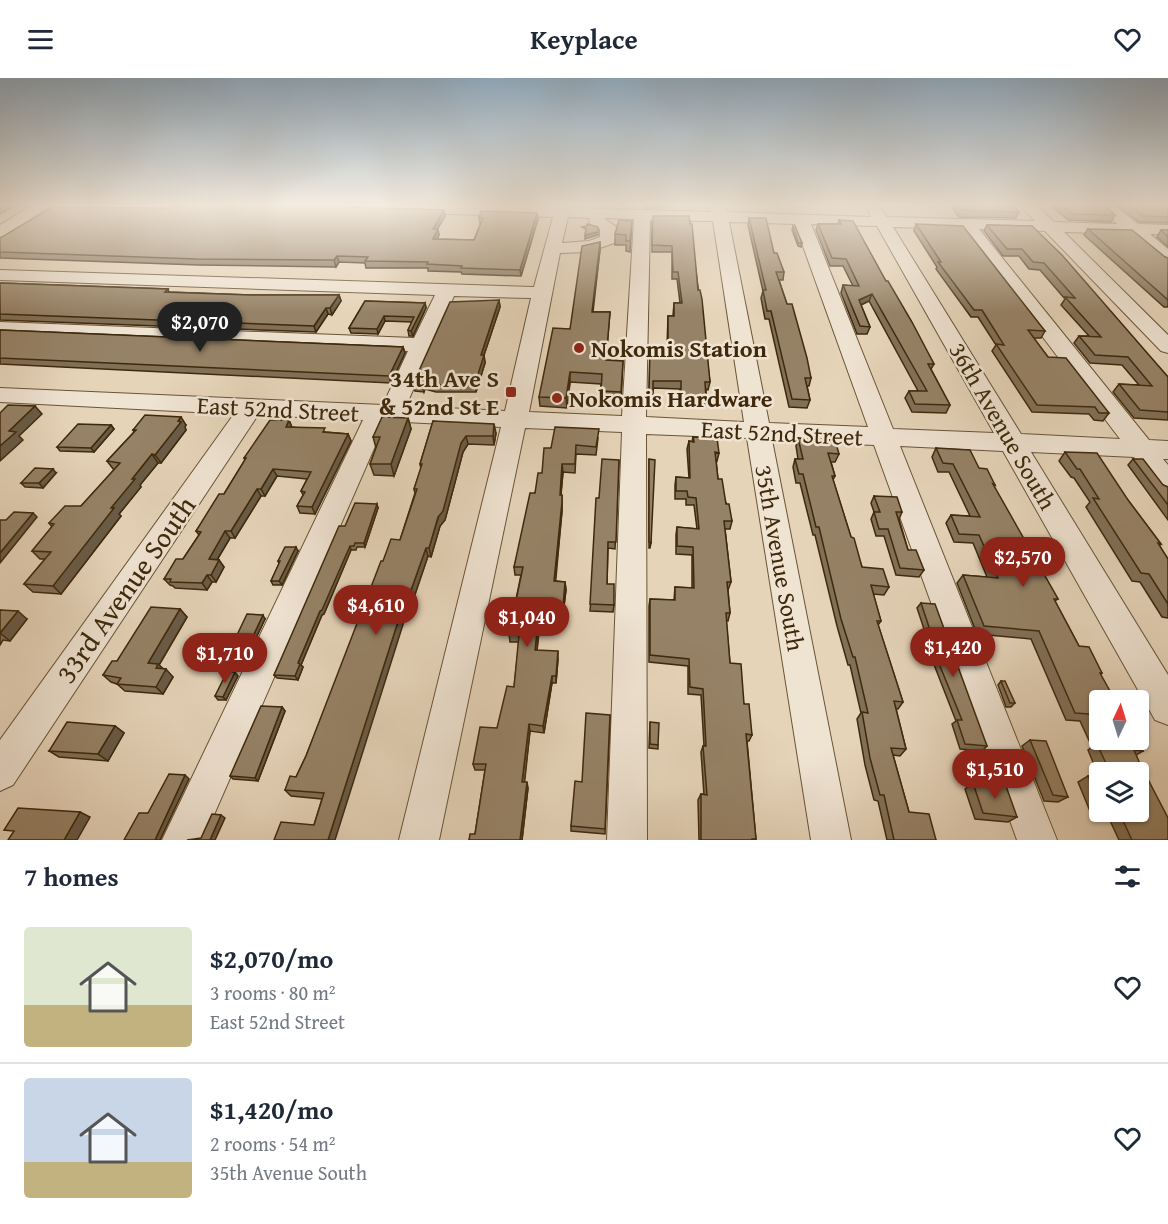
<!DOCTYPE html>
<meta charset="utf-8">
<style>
body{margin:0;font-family:"Gentium Book Plus",serif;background:#f2f2f3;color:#1f2937;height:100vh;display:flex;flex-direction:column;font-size:22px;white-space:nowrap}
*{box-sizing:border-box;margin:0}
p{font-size:20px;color:#747a83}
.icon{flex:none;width:33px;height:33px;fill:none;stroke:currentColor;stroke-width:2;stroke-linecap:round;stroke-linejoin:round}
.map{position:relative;height:762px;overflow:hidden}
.drawer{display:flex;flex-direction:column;background:#fff;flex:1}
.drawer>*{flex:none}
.needle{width:39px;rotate:4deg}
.controls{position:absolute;left:1089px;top:612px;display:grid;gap:12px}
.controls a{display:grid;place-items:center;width:60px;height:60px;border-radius:6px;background:#fff;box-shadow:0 2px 4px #0004;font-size:30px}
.price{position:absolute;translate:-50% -51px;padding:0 14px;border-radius:21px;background:#8f2418;color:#fff;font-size:20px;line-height:39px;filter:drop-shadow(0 2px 3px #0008)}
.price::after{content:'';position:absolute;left:50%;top:36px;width:18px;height:14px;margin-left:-9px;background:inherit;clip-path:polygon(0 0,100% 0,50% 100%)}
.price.current{background:#222;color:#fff}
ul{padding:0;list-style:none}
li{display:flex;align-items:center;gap:18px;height:150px;padding:0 24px}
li+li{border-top:2px solid #e0e1e3}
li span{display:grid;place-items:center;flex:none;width:168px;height:120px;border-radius:6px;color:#555}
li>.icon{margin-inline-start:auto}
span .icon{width:72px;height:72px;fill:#fffc;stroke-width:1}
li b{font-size:26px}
h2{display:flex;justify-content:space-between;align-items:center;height:72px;padding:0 24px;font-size:26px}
header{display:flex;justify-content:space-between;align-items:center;height:78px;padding:0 24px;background:#fff;font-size:27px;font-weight:700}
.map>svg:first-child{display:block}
</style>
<header><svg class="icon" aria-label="menu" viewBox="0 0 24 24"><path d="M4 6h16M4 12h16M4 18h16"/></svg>Keyplace<svg class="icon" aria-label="heart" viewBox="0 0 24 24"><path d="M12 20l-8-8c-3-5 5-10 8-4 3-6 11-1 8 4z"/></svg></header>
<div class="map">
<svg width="1168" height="762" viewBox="0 0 1168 762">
<rect width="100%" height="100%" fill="#e6d4b9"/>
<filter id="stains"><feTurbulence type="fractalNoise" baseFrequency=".00333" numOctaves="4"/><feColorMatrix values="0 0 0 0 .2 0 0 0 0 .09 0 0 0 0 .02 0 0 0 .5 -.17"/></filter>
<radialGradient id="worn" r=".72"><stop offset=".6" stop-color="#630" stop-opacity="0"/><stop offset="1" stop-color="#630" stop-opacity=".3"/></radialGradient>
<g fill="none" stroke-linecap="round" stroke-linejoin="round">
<!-- minor casing -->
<g stroke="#695437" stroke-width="2">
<g id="minor">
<polygon points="31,128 50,128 6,157 0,159 0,147"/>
<path d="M 340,128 L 571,128 L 570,130 L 711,134 L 710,128 L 726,128 L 727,134 L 871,139 L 868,133 L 876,128 L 881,130 L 887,139 L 1035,143 L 1021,128 L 1038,128 L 1054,144 L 1117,146 L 1098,128 L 1115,128 L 1138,146 L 1168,147 L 1168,157 L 1150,156 L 1168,171 L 1168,185 L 1162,184 L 1129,156 L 1064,154 L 1168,257 L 1168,275 L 1161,273 L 1045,153 L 979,151 L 1149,362 L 1168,363 L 1168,381 L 1163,381 L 1168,387 L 1168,415 L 1159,412 L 1134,379 L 1031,374 L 1168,597 L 1168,647 L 1155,642 L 1003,373 L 900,368 L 1057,762 L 1017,762 L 874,367 L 772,362 L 851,762 L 811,762 L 747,360 L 646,356 L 647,762 L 607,762 L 622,354 L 525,350 L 439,762 L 399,762 L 501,349 L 386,343 L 203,762 L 162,762 L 363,342 L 258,337 L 13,707 L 0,713 L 0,662 L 234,336 L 0,324 L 0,310 L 383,327 L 408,273 L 0,256 L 0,244 L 414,260 L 435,217 L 0,202 L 0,192 L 534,209 L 553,139 L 348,133 ZM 568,139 L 589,140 L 590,146 L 600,151 L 600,159 L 589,163 L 562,165 ZM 604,140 L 634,141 L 622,338 L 529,334 L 560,175 L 589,174 L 614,165 L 616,161 L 616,149 ZM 650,142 L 713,143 L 744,344 L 646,339 ZM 729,144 L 795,146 L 868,349 L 769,345 ZM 811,146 L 877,148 L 994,355 L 893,351 ZM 893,149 L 961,151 L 1120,361 L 1021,356 ZM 454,218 L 531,220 L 505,333 L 406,328 Z"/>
</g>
</g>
<!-- minor -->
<use href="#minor" fill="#efe3d2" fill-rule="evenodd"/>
</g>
<!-- wall -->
<g fill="#817058" stroke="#3f290c" stroke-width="1.5" fill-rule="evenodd">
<rect x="646" y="128" width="15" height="2"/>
<polygon points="951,128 1013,128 1019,134 1016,140 959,139"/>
<polygon points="1052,128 1105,128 1115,137 1111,144 1068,142"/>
<polygon points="1118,128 1168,128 1168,145 1139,144"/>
<polygon points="346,129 444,132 445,138 437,151 439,157 437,161 474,162 481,145 480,145 479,139 538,141 521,198 462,196 461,194 428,193 428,190 366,190 365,185 339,184 336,189 199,187 0,180 0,160"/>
<polygon points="689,138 710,304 708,312 706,311 706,321 705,329 680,327 680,311 653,310 653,322 649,322 650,269 667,269 668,238 673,238 674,225 680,225 677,201 672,201 672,174 652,174 652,144"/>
<polygon points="749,140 774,175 784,194 783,202 779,202 811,300 809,308 807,308 810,322 807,330 789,329 769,241 765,241 761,220 763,213 748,147"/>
<polygon points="839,142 886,203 934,286 931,291 950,327 946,335 912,334 905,320 909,313 918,313 869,223 861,227 870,249 867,256 857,256 841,215 843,207 853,208 843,188 830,188 816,152 818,146 838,146"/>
<polygon points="632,143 630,174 626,173 626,167 615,167 615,156"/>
<polygon points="916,146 1045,253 1041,260 1033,260 1048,279 1109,335 1103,343 1094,342 1089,336 1032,334 992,273 996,267 978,239 971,239 936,191 937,189 914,153"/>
<polygon points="987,147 1032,148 1168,299 1168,342 1134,340 1113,314 1119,306 1139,307 1122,287 1090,285 1074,265 1079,258 1089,258 1061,227 1065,221 1040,192 1029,191 1019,178 1003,178 984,153"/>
<polygon points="793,148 802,165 801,169 798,168 792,152"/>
<polygon points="1088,151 1168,180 1168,229 1164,229 1084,157"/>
<polygon points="1161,152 1168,152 1168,169 1157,159"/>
<polygon points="600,164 600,172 593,234 610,234 606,282 623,283 621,324 600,323 601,306 570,304 567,330 540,328 539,319 570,251"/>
<polygon points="0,205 168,211 169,214 251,217 339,217 341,223 332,237 328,236 316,254 0,242"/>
<polygon points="499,222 500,229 484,277 485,285 476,314 436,314 425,311 424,314 415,313 413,306"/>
<polygon points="365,223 425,225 426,230 413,258 409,258 408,252 412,244 385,243 378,256 351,255 349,250"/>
<polygon points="0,252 403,269 405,275 391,305 0,286"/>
<polygon points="408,340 411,351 394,398 374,397 370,386 376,370 373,359"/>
<polygon points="289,342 292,349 326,354 348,356 351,363 315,436 300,435 297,428 303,417 301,413 307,401 277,398 265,418 261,418 235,460 230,460 217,482 219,482 224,489 216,504 212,504 207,512 175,510 173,508 170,507 164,501 183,481 199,457 196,453 224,416 245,382 244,380"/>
<polygon points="433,343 496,355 494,367 468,366 463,374 445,442 440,448 431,479 428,478 408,537 406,537 314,747 322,721 291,718 285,712 296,699 306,678 383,483 400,462 415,415 414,411 421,391 420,386"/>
<polygon points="111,347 114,351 94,374 60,373 57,369"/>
<polygon points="186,347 185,349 186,352 161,385 158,385 140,407 141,409 119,436 121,438 61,516 33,514 24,506 45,481 40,481 32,473 52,449 49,445 81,428 114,392 107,383 134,354 133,352"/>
<polygon points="693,359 719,375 717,383 716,382 718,401 732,443 730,451 725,451 731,504 728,512 730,535 728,543 726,542 730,585 744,626 752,657 749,663 747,663 756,762 699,762 698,722 701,716 704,717 701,674 703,668 704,668 701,617 688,616 688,588 649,584 649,528 650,521 674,522 675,509 692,510 692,477 676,476 676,457 677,449 697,451 694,427 686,427 686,421 675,421 675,407 676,399 689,400 687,371 689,363 692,364"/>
<polygon points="598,360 596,377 576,376 575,395 563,394 561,417 562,433 555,503 565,504 566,512 563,536 541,534 537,573 558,581 556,605 552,605 544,655 530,653 524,704 528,710 522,762 469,762 475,756 485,692 475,692 473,686 497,650 514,609 519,564 510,564 509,556 521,497 515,497 514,489 535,415 551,370"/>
<polygon points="798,360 839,376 835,384 831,384 835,398 833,402 851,459 862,489 889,509 884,517 873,516 881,543 878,547 903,624 898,631 896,631 906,671 900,678 893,677 909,734 936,762 887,762 878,723 874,722 865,687 857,641 861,635 850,587 848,587 837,548 815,457 813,457 800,405 796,405 793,389 795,381 798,381 796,368"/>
<path d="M 936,370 L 979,390 L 995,407 L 994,409 L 1058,521 L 1055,523 L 1079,568 L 1102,595 L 1101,596 L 1100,622 L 1100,662 L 1137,662 L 1143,673 L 1136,677 L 1168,762 L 1119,762 L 1106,734 L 1090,733 L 1078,704 L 1088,698 L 1099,699 L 1088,672 L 1092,669 L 1080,643 L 1066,642 L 1031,561 L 977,556 L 957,505 L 963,497 L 987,499 L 973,465 L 954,464 L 946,445 L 951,437 L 970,438 L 949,394 L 938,394 L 932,379 ZM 1100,694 L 1138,694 L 1138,734 L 1100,734 Z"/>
<polygon points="1065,374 1128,422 1161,466 1159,468 1168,481 1168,540 1162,539 1140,504 1132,503 1086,429 1090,424 1074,400 1071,399 1059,383"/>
<polygon points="649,381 651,465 650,470 649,470"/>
<polygon points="1133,381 1163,407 1168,409 1168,442 1128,387"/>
<polygon points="619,382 615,471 608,470 607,506 614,527 613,534 590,533 599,420"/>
<polygon points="56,395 43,410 25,409 21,405"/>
<polygon points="874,418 902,434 899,441 908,472 924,492 919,499 896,497 884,458 876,458 871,441 874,434 871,425"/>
<polygon points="378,430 365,469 357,469 356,472 351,472 324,536 322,537 301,587 303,589 298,602 277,600 274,597 345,448"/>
<polygon points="298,473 282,507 273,507 271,503 279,486 278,483"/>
<polygon points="921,525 987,668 982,673 960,671 952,646 956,643 926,566 928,563 917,530"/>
<polygon points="180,531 187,539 159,587 173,599 163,616 125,613 117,606 111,604 103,597 117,583"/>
<polygon points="0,532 27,541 10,563 3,562 0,567"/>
<polygon points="265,541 255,562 240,561 237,557"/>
<polygon points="238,598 226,622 218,622 215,618"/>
<polygon points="1001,603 1015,625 1011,629 1006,629 998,607"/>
<polygon points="282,629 285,633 258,703 233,701 230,698"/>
<polygon points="610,637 605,756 571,753 571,748 582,704"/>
<polygon points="650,644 658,667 658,671 649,670"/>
<polygon points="115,648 124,655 108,683 59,679 49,673"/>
<polygon points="1030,662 1068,719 1058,724 1044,723 1022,668"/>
<polygon points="973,705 1017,739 1008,744 975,741 965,711"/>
</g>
<!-- shaded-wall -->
<g fill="#695b47" stroke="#3f290c" stroke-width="1.5">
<polygon points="0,128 13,128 0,136"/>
<polygon points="444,132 445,138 434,157 433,151"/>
<polygon points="537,135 538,141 521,198 520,192"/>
<polygon points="438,151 439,157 434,167 433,161"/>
<polygon points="598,154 598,157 585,161 585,157"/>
<polygon points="600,164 600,172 591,243 592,234"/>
<polygon points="337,178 339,184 336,189 334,182"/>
<polygon points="872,216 869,223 856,229 859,222"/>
<polygon points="339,217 341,223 332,237 330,230"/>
<polygon points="499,222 500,229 484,277 485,285 476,314 475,306 481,277"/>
<polygon points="425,225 426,230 413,258 411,253"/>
<polygon points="326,230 328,236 316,254 314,248"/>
<polygon points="384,238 385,243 378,256 377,251"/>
<polygon points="403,269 405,275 391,305 389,298"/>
<polygon points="570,294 570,304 567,330 566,320"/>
<polygon points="423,303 425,311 424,314 422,306"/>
<polygon points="35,328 42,336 19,358 23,362 0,383 0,368 9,353"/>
<polygon points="181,339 186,347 185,349 186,352 161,385 155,377"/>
<polygon points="408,340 411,351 394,398 391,386"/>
<polygon points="289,342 292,350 286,349"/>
<polygon points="494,346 496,355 494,367 493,358"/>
<polygon points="111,347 114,351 94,374 91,370"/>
<polygon points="348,356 351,363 315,436 312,429"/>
<polygon points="466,358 468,366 463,374 445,442 440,448 431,479 429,470 461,365"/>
<polygon points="152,376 158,385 140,407 141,409 119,436 121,438 61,516 53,508 132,401"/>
<polygon points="562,386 563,394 560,425 560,417"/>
<polygon points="53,391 56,395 43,410 39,405"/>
<polygon points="273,391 277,398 265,418 261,411"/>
<polygon points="257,411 261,418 235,460 231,453"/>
<polygon points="562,417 562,433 555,511 554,503"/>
<polygon points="377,426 378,430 365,469 364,465"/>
<polygon points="33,435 37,439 0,485 0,475"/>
<polygon points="225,453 230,460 214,487 209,481"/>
<polygon points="350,468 351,472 324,536 322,537 301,587 303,589 298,602 295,598 298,585 320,533"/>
<polygon points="296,469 298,473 282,507 279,503"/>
<polygon points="426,470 428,478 408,537 405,529"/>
<polygon points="219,482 224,489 216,504 211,497"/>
<polygon points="207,497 212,504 207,512 202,505"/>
<polygon points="565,504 566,512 563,536 563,528"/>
<polygon points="540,526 541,534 536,580 535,572"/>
<polygon points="403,528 406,537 335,762 328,762"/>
<polygon points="180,531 187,539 159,587 165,593 166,591 173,599 163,616 156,609 148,585"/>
<polygon points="18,533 27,541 10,563 0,555"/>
<polygon points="263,537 265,541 255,562 253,558"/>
<polygon points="558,573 558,581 556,605 556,598"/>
<polygon points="235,594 238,598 226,622 223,619"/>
<polygon points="552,598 552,605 544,655 543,648"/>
<polygon points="282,629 285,633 258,703 255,700"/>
<polygon points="529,646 530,653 524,710 522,704"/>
<polygon points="115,648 124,655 108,683 98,676"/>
<polygon points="185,697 189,701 160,762 155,762"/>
<polygon points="527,704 528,710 522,762 520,762"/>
<polygon points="80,734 90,739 77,762 64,762"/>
<polygon points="221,737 225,740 215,762 210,762"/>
</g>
<!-- building -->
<g fill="#968266" stroke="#3f290c" stroke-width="1.5">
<polygon points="171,128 344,128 346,129 444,132 433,151 438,151 433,161 474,162 483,140 479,139 481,133 537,135 520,192 461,190 462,188 427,186 428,184 365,183 368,179 337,178 334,182 196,181 0,174 0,160 52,129 169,130"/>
<polygon points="958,128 1013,128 1019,134 962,132"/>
<polygon points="1062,128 1105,128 1115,137 1072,136"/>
<polygon points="1130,128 1168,128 1168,139 1143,138"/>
<polygon points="653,138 689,138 690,146 692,146 698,212 700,212 702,221 710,304 705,304 706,321 681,320 681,303 653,303 653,314 649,314 650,269 668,269 668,238 674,238 674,225 682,225 678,194 673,194 672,168 652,167"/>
<polygon points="749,140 766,140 774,175 777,175 784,194 776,194 787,226 792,226 807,280 811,300 805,300 810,322 792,321 771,233 767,233 763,212 766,212"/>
<polygon points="619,142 632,143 630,163 626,163 626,157 615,156"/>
<polygon points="839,142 853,143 886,203 888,203 912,244 934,286 928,286 950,327 915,326 909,313 927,313 872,216 859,222 870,249 860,248 843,207 859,208 846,181 832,180 818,146 841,146"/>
<polygon points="587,146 598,149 598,154 585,157 586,151 582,149 587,148"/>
<polygon points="916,146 963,148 1045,253 1028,252 1048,279 1066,280 1109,335 1099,335 1095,329 1037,327 996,266 1004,267 982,232 974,232 938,184 941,184"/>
<polygon points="987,147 1032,148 1062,177 1168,299 1168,334 1140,332 1119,306 1152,308 1128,279 1095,277 1079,258 1101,259 1065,219 1075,220 1044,185 1033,184 1022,171 1007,171"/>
<polygon points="793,148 795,148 802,165 798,165"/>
<polygon points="1088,151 1132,152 1165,179 1168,180 1168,222"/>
<polygon points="1161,152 1168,152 1168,159"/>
<polygon points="600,164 592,234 610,234 606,282 623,283 621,314 601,313 602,296 570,294 566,320 539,319 553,250 570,251 582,168"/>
<polygon points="0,205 168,211 165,214 251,217 339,217 330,230 326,230 314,248 0,236"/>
<polygon points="499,222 481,277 484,277 475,306 434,307 423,303 422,306 413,306 450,224"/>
<polygon points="365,223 425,225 411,253 408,252 414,239 384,238 377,251 349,250"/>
<polygon points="0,252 403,269 389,298 0,280"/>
<polygon points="8,327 35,328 9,353 16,354 0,368 0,335"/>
<polygon points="145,337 181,339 178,343 181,344 155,377 152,376 132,401 135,401 111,430 114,430 53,508 24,506 51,474 32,473 54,446 49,445 65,428 81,428 120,385 107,383 136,352 133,352"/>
<polygon points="382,339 408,340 391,386 370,386 380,359 373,359"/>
<polygon points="270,342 289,342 286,349 325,350 323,354 348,356 312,429 297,428 305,414 301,413 311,394 273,391 261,411 257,411 231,453 225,453 209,481 219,482 211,497 207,497 202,505 170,504 171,501 164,501 176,481 183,481 201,454 196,453 219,416 224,416 246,380 244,380"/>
<polygon points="433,343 494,346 493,358 466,358 461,365 443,433 438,439 429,470 426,470 405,529 403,528 328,762 274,762 281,744 314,747 324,715 285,712 290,698 296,699 306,678 381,483 383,483 391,461 400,462 417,411 414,411 422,386 420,386"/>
<polygon points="78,346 111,347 91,370 57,369"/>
<polygon points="555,349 599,351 596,369 576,367 575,386 562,386 560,417 562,417 562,424 554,503 565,504 563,528 540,526 535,572 558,573 556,598 552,598 543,648 529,646 522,704 527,704 520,762 469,762 470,756 475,756 486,686 473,686 480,649 497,650 507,608 514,609 519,557 509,556 523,489 514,489 530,415 535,415 538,395 542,395 544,370 551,370"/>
<polygon points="693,359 717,360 719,375 715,374 718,401 722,401 726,426 729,426 732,443 724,443 731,504 727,504 730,535 726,535 730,585 741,586 744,626 749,626 752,657 746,656 756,761 752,761 752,762 701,762 701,716 707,717 703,668 706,668 703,611 690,609 689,581 650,577 650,521 675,522 675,509 694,510 693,469 677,468 677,449 699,451 696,420 688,419 687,413 676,413 676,399 690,400 689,363 694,364"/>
<polygon points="798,360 835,362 839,376 828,375 835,398 832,398 851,459 854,460 862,489 883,491 889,509 871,507 881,543 877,543 903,624 894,623 906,671 891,670 909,734 929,736 936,762 894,762 884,717 880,717 870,680 862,634 868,635 855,579 853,579 841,541 819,449 816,449 803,396 799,396 795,381 803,381"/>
<polygon points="936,370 970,372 979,390 987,391 995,407 993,406 1058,521 1054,521 1079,568 1089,569 1102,595 1100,595 1115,622 1100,622 1100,658 1089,636 1075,635 1039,553 984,548 963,497 998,500 979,457 959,456 951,437 980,439 953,386 943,385"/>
<polygon points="1065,374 1097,375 1128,422 1161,466 1158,465 1168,481 1168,526 1149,496 1141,495 1093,420 1099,421 1080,391 1077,391"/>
<polygon points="602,381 619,382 616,464 608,464 607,506 614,506 614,527 590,526 596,420 599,420"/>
<polygon points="649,381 655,382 651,465 649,464"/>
<polygon points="1133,381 1143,381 1163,407 1168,409 1168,427"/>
<polygon points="35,390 53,391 39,405 21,405"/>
<polygon points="874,418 897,419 902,434 896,434 908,472 916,472 924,492 900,490 888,451 879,451 874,434 880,434"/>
<polygon points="355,425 377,426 364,465 355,465 354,468 350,468 322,532 320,533 298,585 300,586 295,598 274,597 339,448 345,448"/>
<polygon points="14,434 33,435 0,475 0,442 6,442"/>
<polygon points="285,469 296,469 279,503 271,503 280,483 278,483"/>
<polygon points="921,525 935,526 987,668 965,666 957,642 962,642 929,561 933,561"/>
<polygon points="151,529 180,531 148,585 158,586 156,590 166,591 156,609 117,606 121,600 103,597 112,583 117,583"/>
<polygon points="0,532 18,533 0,555"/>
<polygon points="247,536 263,537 253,558 237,557"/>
<polygon points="227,594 235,594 223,619 215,618"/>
<polygon points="1001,603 1005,603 1015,625 1010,625"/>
<polygon points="261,628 282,629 255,700 230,698"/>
<polygon points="586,635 610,637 605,751 571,748 575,703 582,704"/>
<polygon points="67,644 115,648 98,676 49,673"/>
<polygon points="650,644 659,645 658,667 650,666"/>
<polygon points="1030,662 1046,663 1068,719 1053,717"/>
<polygon points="1101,662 1137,662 1143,673 1134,672 1140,686 1168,740 1168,762 1132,762 1119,734 1138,734 1138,694 1110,694 1097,666 1103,666"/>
<polygon points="169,696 185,697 155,762 124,762 139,735 148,735"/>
<polygon points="1088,698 1100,699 1100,725"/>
<polygon points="973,705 1006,708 1017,739 983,735"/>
<polygon points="18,730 80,734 64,762 8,762 14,753 4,752"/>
<polygon points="212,736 221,737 210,762 187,762 201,760"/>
</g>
<!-- sky -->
<linearGradient id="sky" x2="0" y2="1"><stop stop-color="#90aabe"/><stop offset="0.54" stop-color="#f4ece0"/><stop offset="1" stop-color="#f4ece0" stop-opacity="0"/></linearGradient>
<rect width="1168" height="235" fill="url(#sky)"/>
<!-- markers -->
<g fill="#8f2418" stroke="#efe3d2" stroke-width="2">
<circle cx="579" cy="270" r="6"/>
<rect x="505" y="308" width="12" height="12" rx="3"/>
<circle cx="557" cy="320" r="6"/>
</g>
<g text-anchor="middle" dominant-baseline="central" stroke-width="5" stroke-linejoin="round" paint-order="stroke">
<!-- poi labels -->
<g font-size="24" font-weight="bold" fill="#3f290c" stroke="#efe3d2" text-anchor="start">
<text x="591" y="270">Nokomis Station</text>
<text x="499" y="300" text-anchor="end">34th Ave S<tspan x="499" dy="28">&amp; 52nd St E</tspan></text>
<text x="569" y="320">Nokomis Hardware</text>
</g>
<!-- street labels -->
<g font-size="24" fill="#3f290c" stroke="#efe3d2">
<text transform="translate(278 331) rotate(3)">East 52nd Street</text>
<text transform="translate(1003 348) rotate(60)">36th Avenue South</text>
<text transform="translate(782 355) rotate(3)">East 52nd Street</text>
<text transform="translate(780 480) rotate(80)">35th Avenue South</text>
</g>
<!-- near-street labels -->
<g font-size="28" fill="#3f290c" stroke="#efe3d2">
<text transform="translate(125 511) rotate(-55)">33rd Avenue South</text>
</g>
</g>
<rect width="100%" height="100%" filter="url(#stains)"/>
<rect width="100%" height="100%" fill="url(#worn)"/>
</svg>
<div class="controls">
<a><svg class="needle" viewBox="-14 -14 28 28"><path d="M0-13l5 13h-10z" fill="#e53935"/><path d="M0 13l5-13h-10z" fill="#747a83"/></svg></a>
<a><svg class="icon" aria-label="layers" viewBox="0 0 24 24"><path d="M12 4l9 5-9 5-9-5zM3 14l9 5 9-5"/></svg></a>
</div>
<b class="price current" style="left:200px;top:275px">$2,070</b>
<b class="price" style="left:1023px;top:510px">$2,570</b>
<b class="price" style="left:376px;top:558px">$4,610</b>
<b class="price" style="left:527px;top:570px">$1,040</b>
<b class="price" style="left:953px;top:600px">$1,420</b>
<b class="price" style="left:225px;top:606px">$1,710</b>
<b class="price" style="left:995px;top:722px">$1,510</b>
</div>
<section class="drawer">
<h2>7 homes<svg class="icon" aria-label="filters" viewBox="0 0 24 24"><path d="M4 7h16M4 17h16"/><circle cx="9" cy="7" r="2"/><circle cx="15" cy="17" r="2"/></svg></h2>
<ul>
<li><span style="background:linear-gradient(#dfe7d0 65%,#c2b280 0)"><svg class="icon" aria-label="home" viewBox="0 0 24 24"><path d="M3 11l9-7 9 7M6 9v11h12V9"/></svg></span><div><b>$2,070/mo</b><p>3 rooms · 80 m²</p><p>East 52nd Street</p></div><svg class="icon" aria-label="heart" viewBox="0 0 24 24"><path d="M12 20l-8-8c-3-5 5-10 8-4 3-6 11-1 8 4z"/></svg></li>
<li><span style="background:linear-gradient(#c9d6e8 70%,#c2b280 0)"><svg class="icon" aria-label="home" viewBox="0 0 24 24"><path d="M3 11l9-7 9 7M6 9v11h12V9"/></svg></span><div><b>$1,420/mo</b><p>2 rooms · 54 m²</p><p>35th Avenue South</p></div><svg class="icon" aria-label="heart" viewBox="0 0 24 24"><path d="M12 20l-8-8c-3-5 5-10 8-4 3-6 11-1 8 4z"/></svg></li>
</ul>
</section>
